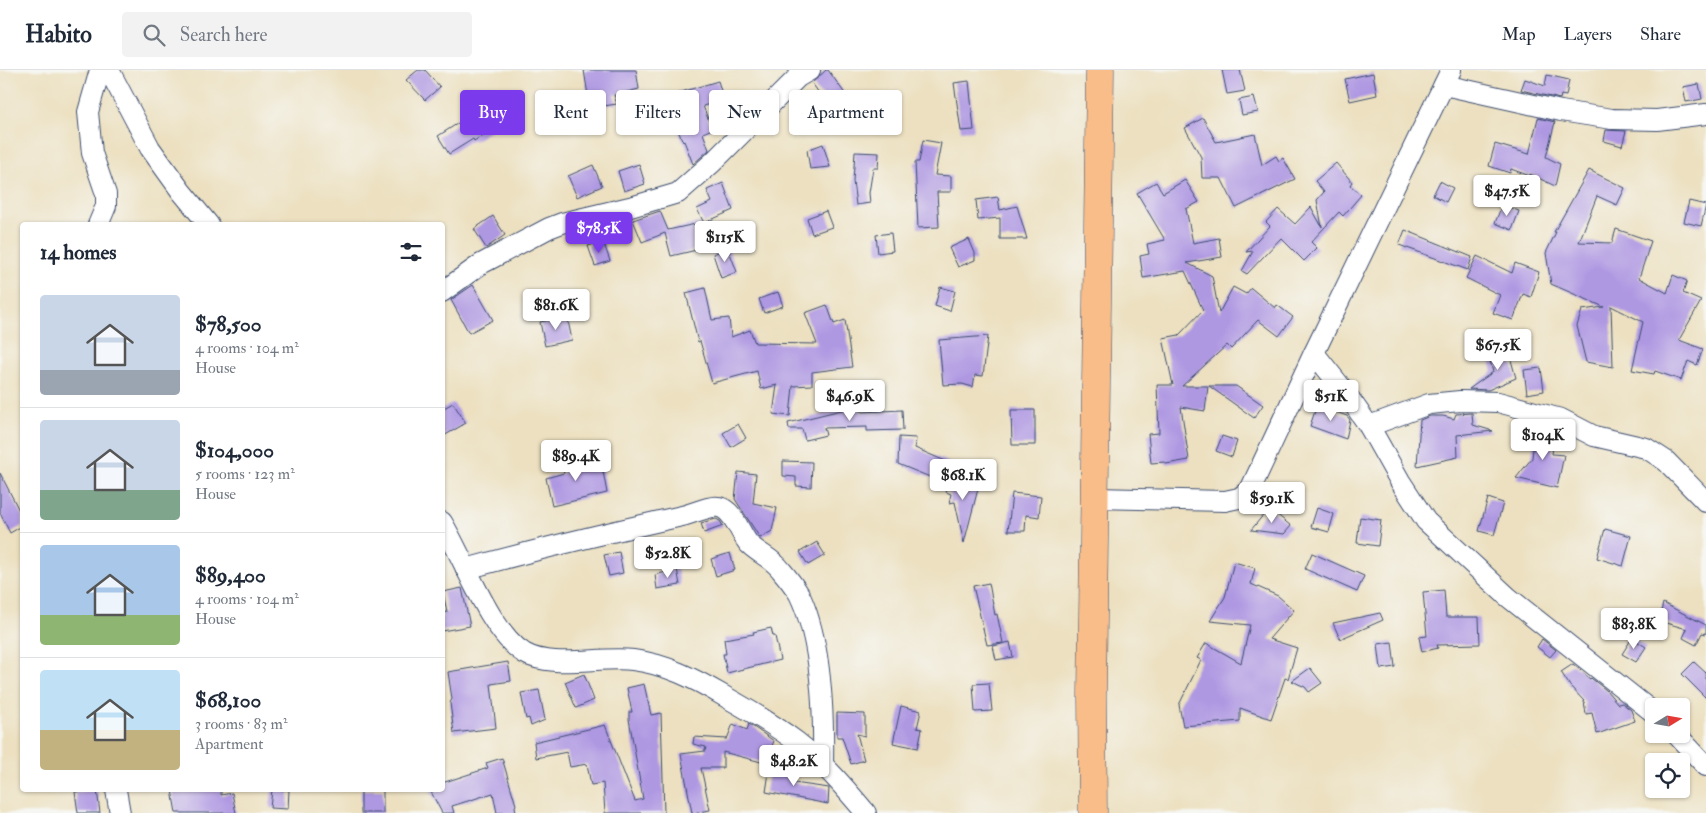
<!DOCTYPE html>
<meta charset="utf-8">
<style>
body{margin:0;font-family:"IM FELL Double Pica",serif;background:#f2f2f3;color:#1f2937;height:100vh;display:flex;flex-direction:column;font-size:19px;white-space:nowrap}
*{box-sizing:border-box;margin:0}
p{font-size:16px;color:#747a83}
.icon{flex:none;width:28px;height:28px;fill:none;stroke:currentColor;stroke-width:2;stroke-linecap:round;stroke-linejoin:round}
.map{position:relative;flex:1;overflow:hidden}
.details{position:absolute;left:20px;top:152px;width:425px;height:570px;display:flex;flex-direction:column;background:#fff;border-radius:5px;box-shadow:0 1px 4px #0004}
.details>*{flex:none}
.hud{position:absolute;left:460px;top:20px;width:475px;height:45px;display:flex;gap:10px}
.needle{width:32px;rotate:79deg}
.fabs{position:absolute;left:1645px;top:628px;display:grid;gap:10px}
.fabs a{display:grid;place-items:center;width:45px;height:45px;border-radius:5px;background:#fff;box-shadow:0 1px 4px #0004;font-size:25px}
.price{position:absolute;translate:-50% -42px;padding:0 11px;border-radius:5px;background:#fff;color:#222;font-size:16px;line-height:32px;filter:drop-shadow(0 1px 2px #0008)}
.price::after{content:'';position:absolute;left:50%;top:30px;width:15px;height:11px;margin-left:-8px;background:inherit;clip-path:polygon(0 0,100% 0,50% 100%)}
.price.selected{background:#7c3aed;color:#fff}
ul{padding:0;list-style:none}
li{display:flex;align-items:center;gap:15px;height:125px;padding:0 20px}
li+li{border-top:1px solid #e0e1e3}
li span{display:grid;place-items:center;flex:none;width:140px;height:100px;border-radius:5px;color:#555}
li>.icon{margin-inline-start:auto}
span .icon{width:60px;height:60px;fill:#fffc;stroke-width:1}
li b{font-size:21px}
h2{display:flex;justify-content:space-between;align-items:center;height:60px;padding:0 20px;font-size:21px}
.pill{padding:0 18px;border-radius:5px;background:#fff;box-shadow:0 1px 4px #0004;font-size:18px;line-height:45px}
.pill.selected{background:#7c3aed;color:#fff}
header{display:flex;align-items:center;gap:30px;box-sizing:border-box;height:70px;padding:0 25px;background:#fff;border-bottom:1px solid #e0e1e3}
header strong{font-size:24px}
nav{display:flex;gap:28px;margin-inline-start:auto;font-size:18px}
.search{width:350px;height:45px;background:#f2f2f3;display:flex;align-items:center;gap:12px;box-sizing:border-box;padding:0 18px;border-radius:5px;color:#747a83;font-size:19px}
.map>svg:first-child{display:block}
</style>
<header>
<strong>Habito</strong>
<div class="search"><svg class="icon" aria-label="search" viewBox="0 0 24 24"><circle cx="10" cy="10" r="6"/><path d="M15 15l6 6"/></svg>Search here</div>
<nav><a>Map</a><a>Layers</a><a>Share</a></nav>
</header>
<div class="map">
<svg width="1706" height="743" viewBox="0 0 1706 743">
<rect width="100%" height="100%" fill="#f6f6f2"/>
<filter id="ink" filterUnits="userSpaceOnUse"><feTurbulence type="fractalNoise" baseFrequency=".02" numOctaves="2"/><feDisplacementMap in="SourceGraphic" scale="10" xChannelSelector="R" yChannelSelector="G"/><feConvolveMatrix kernelMatrix="1 2 1 2 8 2 1 2 1" color-interpolation-filters="sRGB"/></filter>
<filter id="wash" filterUnits="userSpaceOnUse"><feTurbulence type="fractalNoise" baseFrequency=".0096" numOctaves="4" result="noise"/><feDisplacementMap in="SourceGraphic" scale="20" xChannelSelector="R" yChannelSelector="G"/><feGaussianBlur stdDeviation="1.12" result="paint"/><feColorMatrix in="noise" values="0 0 0 0 0 0 0 0 0 0 0 0 0 0 0 0 0 1.4 0 .05"/><feComposite in="paint" operator="in"/></filter>
<g filter="url(#wash)">
<rect width="100%" height="100%" fill="#ece0c0"/>
<g id="blocks">
<!-- building -->
<g fill="#af98e2">
<polygon points="418,0 425,0 440,17 425,30 406,10"/>
<polygon points="584,0 636,0 639,19 614,25 617,34 590,38"/>
<polygon points="826,0 828,0 846,25 840,36 819,23 812,13"/>
<polygon points="1222,0 1240,0 1245,21 1227,24"/>
<polygon points="1373,3 1377,25 1350,31 1345,9"/>
<polygon points="1547,5 1569,10 1566,26 1561,25 1560,29 1521,20 1525,9 1545,16"/>
<polygon points="718,11 724,30 703,36 712,59 703,63 709,80 693,94 684,71 683,72 677,58 686,54 678,23"/>
<polygon points="969,11 974,60 961,61 954,13"/>
<polygon points="1699,14 1702,29 1686,32 1683,17"/>
<polygon points="1254,27 1258,42 1242,45 1239,30"/>
<polygon points="499,33 509,49 474,71 473,69 449,84 438,66 460,52 462,56"/>
<polygon points="1203,48 1216,72 1255,64 1262,95 1276,86 1279,91 1283,88 1295,109 1236,138 1221,108 1202,108 1201,87 1185,58"/>
<polygon points="1538,48 1555,52 1546,87 1560,94 1555,116 1530,104 1530,106 1511,99 1510,103 1489,96 1495,74 1529,84"/>
<polygon points="1606,60 1626,61 1622,76 1604,71"/>
<polygon points="923,70 941,73 935,105 951,106 951,122 937,122 939,157 918,158 915,92 919,92"/>
<polygon points="823,74 830,97 810,99 807,80"/>
<polygon points="855,82 879,83 878,98 873,98 869,123 870,133 856,135 853,111"/>
<polygon points="1336,93 1352,112 1350,115 1361,125 1343,146 1339,142 1311,172 1317,178 1304,191 1281,168 1247,204 1242,201 1253,181 1246,182 1270,156 1266,152 1278,139 1295,154 1311,137 1322,157 1317,130 1324,122 1315,111"/>
<polygon points="639,94 645,114 624,121 618,101"/>
<polygon points="593,95 602,116 577,127 568,106"/>
<polygon points="1589,100 1625,118 1617,135 1597,126 1579,172 1612,173 1616,159 1651,171 1639,208 1667,223 1673,205 1687,211 1683,223 1701,231 1679,270 1703,279 1697,295 1688,291 1681,310 1655,301 1654,304 1632,300 1643,252 1611,236 1613,297 1586,292 1577,256 1582,240 1604,237 1551,214 1546,183 1556,162 1554,162"/>
<polygon points="1185,110 1199,132 1186,139 1193,173 1219,168 1222,187 1187,193 1212,206 1219,243 1233,217 1246,224 1251,218 1275,238 1277,235 1293,247 1279,266 1258,250 1231,279 1227,275 1182,316 1208,316 1205,341 1181,337 1189,390 1166,394 1165,392 1151,393 1148,364 1159,363 1157,315 1173,315 1163,268 1179,265 1203,240 1185,201 1143,208 1140,186 1149,184 1147,174 1165,170 1137,123 1156,112 1163,123"/>
<polygon points="1440,111 1453,118 1446,132 1433,125"/>
<polygon points="723,113 733,140 704,153 697,139 712,132 707,120"/>
<polygon points="998,127 1000,140 1017,136 1027,169 1000,169 1000,148 978,150 976,130"/>
<polygon points="1689,131 1706,135 1701,156 1684,152"/>
<polygon points="1502,135 1519,141 1512,160 1495,153"/>
<polygon points="660,141 668,160 700,153 705,178 671,186 665,163 642,172 633,150"/>
<polygon points="826,141 832,157 812,164 807,148"/>
<polygon points="493,146 505,165 486,178 474,159"/>
<polygon points="1405,160 1472,187 1468,200 1399,175"/>
<polygon points="891,163 893,181 878,183 876,165"/>
<polygon points="969,169 975,183 975,190 958,197 949,178"/>
<polygon points="603,171 610,191 595,196 588,176"/>
<polygon points="728,178 737,202 721,208 713,184"/>
<polygon points="1477,186 1512,203 1515,193 1539,202 1531,227 1523,224 1513,250 1493,243 1500,225 1466,208"/>
<polygon points="473,215 493,250 469,263 451,230"/>
<polygon points="940,217 955,221 950,241 935,236"/>
<polygon points="705,218 712,250 729,248 731,267 750,260 755,273 817,274 805,243 827,235 834,254 845,250 852,297 812,302 812,315 793,316 790,346 773,344 777,315 761,319 757,301 712,313 700,271 698,272 686,223"/>
<polygon points="778,222 783,236 764,243 759,229"/>
<polygon points="567,246 572,270 545,276 540,252"/>
<polygon points="988,266 983,306 975,305 973,317 962,314 943,315 939,270"/>
<polygon points="1508,279 1516,308 1488,320 1469,319 1493,302 1488,283"/>
<polygon points="1541,298 1544,321 1527,324 1524,300"/>
<polygon points="1209,316 1236,316 1263,335 1254,348"/>
<polygon points="453,333 466,353 442,367 442,339"/>
<polygon points="862,335 862,342 902,340 903,360 867,361 867,357 824,358 826,365 805,370 802,359 789,359 788,353"/>
<polygon points="1317,335 1347,346 1350,350 1346,369 1310,356"/>
<polygon points="1011,340 1035,340 1035,375 1012,375"/>
<polygon points="1472,343 1473,355 1493,361 1457,365 1458,387 1417,396 1420,350 1430,346 1443,346 1454,349 1456,344"/>
<polygon points="738,354 746,368 731,377 723,363"/>
<polygon points="1541,356 1555,360 1552,384 1564,385 1557,418 1516,408 1532,388 1535,361 1539,361"/>
<polygon points="1222,366 1237,371 1232,387 1216,381"/>
<polygon points="899,367 916,368 915,378 950,393 942,412 898,394"/>
<polygon points="583,385 586,400 602,396 607,423 552,436 546,408 564,403 561,390"/>
<polygon points="783,391 812,392 811,417 796,416 796,407 783,406"/>
<polygon points="738,402 756,404 753,433 777,438 772,461 760,468 735,429"/>
<polygon points="0,403 22,446 22,456 10,463 0,443"/>
<polygon points="950,407 979,415 964,473 955,432 949,433 951,424 946,422"/>
<polygon points="1012,423 1041,426 1039,447 1026,445 1025,461 1008,461"/>
<polygon points="1488,428 1503,433 1494,465 1479,461"/>
<polygon points="1269,438 1291,456 1284,464 1251,460"/>
<polygon points="1317,438 1334,444 1329,462 1311,457"/>
<polygon points="1360,447 1381,450 1378,476 1357,473"/>
<polygon points="716,449 720,451 723,456 704,463 701,453"/>
<polygon points="1605,459 1631,466 1623,496 1597,488"/>
<polygon points="817,472 825,485 808,495 800,482"/>
<polygon points="619,482 623,503 609,506 604,485"/>
<polygon points="730,483 735,500 716,506 711,489"/>
<polygon points="1312,483 1364,506 1357,522 1305,499"/>
<polygon points="1234,492 1255,498 1251,514 1278,526 1294,540 1269,569 1297,578 1288,609 1285,608 1271,649 1240,638 1240,651 1183,656 1179,635 1201,590 1197,588 1206,573 1241,593 1250,555 1210,551 1225,527"/>
<polygon points="677,499 680,515 657,519 655,505"/>
<polygon points="989,513 995,545 997,544 1003,573 987,575 973,516"/>
<polygon points="462,518 470,556 442,561 442,543 447,542 443,522"/>
<polygon points="1444,520 1446,547 1479,547 1480,574 1437,575 1438,578 1422,582 1419,567 1427,566 1423,522"/>
<polygon points="1663,533 1706,555 1706,564 1702,563 1696,575 1683,568 1687,559 1659,551"/>
<polygon points="1380,543 1383,550 1340,569 1333,553"/>
<polygon points="771,558 773,566 775,566 780,590 727,603 723,584 726,584 724,569 754,564 753,562"/>
<polygon points="1632,568 1646,577 1636,592 1622,584"/>
<polygon points="1542,569 1556,580 1550,587 1537,577"/>
<polygon points="1010,572 1013,587 996,590 993,576"/>
<polygon points="1392,572 1395,597 1381,599 1378,574"/>
<polygon points="508,592 511,611 491,614 496,658 454,663 450,633 452,629 448,602"/>
<polygon points="1694,592 1706,603 1706,628 1682,604"/>
<polygon points="1573,594 1590,609 1591,608 1606,620 1618,634 1622,633 1631,640 1635,651 1597,664 1592,643 1586,644 1584,631 1570,616 1561,602"/>
<polygon points="1310,598 1322,613 1309,622 1305,617 1292,611"/>
<polygon points="584,604 594,630 576,638 565,612"/>
<polygon points="989,613 992,641 975,642 973,614"/>
<polygon points="644,614 651,645 661,643 664,743 605,743 603,713 591,715 587,694 570,697 567,682 536,688 534,672 605,655 635,731 643,729 629,649 629,642 632,642 627,618"/>
<polygon points="539,620 545,650 531,656 529,648 526,649 521,623"/>
<polygon points="901,636 921,641 917,658 922,659 918,678 893,673"/>
<polygon points="837,643 865,644 865,666 857,664 864,690 851,694 842,667 837,667"/>
<polygon points="733,654 747,660 749,654 774,671 765,693 723,682 723,698 701,698 710,740 692,743 681,684 705,681 706,677 693,674 694,667 727,669"/>
<polygon points="502,688 516,735 515,736 516,743 497,743 493,723 452,736 454,743 442,743 430,720 442,720 442,713 488,698 486,693"/>
<polygon points="770,696 791,700 790,709 795,709 794,713 829,718 828,734 766,722"/>
<polygon points="97,720 100,743 78,743 75,722"/>
<polygon points="172,720 221,720 221,725 232,723 236,743 176,743"/>
<polygon points="272,720 289,720 288,739 270,738"/>
<rect x="361" y="720" width="22" height="23"/>
</g>
</g>
</g>
<g filter="url(#ink)">
<use href="#blocks" fill-opacity="0" stroke="#3a4a6d" stroke-width="1"/>
<g fill="none" stroke-linecap="round" stroke-linejoin="round">
<!-- minor casing -->
<g stroke="#3a4a6d" stroke-width="22">
<g id="minor">
<polyline points="109,0 150,78 181,121 209,155"/>
<polyline points="1444,15 1561,41 1612,49 1657,50 1706,44"/>
<polyline points="98,155 106,136 106,124 92,83 88,42 100,0"/>
<polyline points="442,222 481,194 549,158 562,153 634,136 678,123 712,93 798,7 810,0"/>
<polyline points="1314,283 1345,322 1369,356 1400,411 1426,451 1508,527 1654,643"/>
<polyline points="1369,356 1429,334 1460,331 1498,332 1561,349 1594,366 1646,378 1666,391 1706,432"/>
<polyline points="1095,428 1225,431 1239,428 1250,420 1314,283 1451,0"/>
<path d="M 442,452 C 464,488 489,561 524,583 C 551,599 601,586 633,590 C 666,594 695,609 724,626 C 749,640 774,655 797,672 C 823,692 845,718 866,743"/>
<path d="M 466,499 C 538,479 610,462 682,446 C 692,444 710,435 719,437 C 734,440 740,464 749,474 C 759,484 772,488 781,500 C 787,507 794,516 799,524 C 822,571 824,644 823,695"/>
<polyline points="1676,664 1706,696"/>
<polyline points="116,720 120,743"/>
</g>
</g>
<!-- primary casing -->
<g stroke="#3a4a6d" stroke-width="29">
<polyline id="primary" points="1093,743 1092,626 1100,0"/>
</g>
<!-- minor -->
<use href="#minor" stroke="#fff" stroke-width="20"/>
<!-- primary -->
<use href="#primary" stroke="#f8bd89" stroke-width="28"/>
</g>
</g>
</svg>
<div class="fabs">
<a><svg class="needle" viewBox="-14 -14 28 28"><path d="M0-13l5 13h-10z" fill="#e53935"/><path d="M0 13l5-13h-10z" fill="#747a83"/></svg></a>
<a><svg class="icon" aria-label="locate" viewBox="0 0 24 24"><circle cx="12" cy="12" r="6"/><path d="M12 2v4M12 18v4M2 12h4M18 12h4"/></svg></a>
</div>
<b class="price" style="left:1507px;top:147px">$47.5K</b>
<b class="price selected" style="left:599px;top:184px">$78.5K</b>
<b class="price" style="left:725px;top:193px">$115K</b>
<b class="price" style="left:556px;top:261px">$81.6K</b>
<b class="price" style="left:1498px;top:301px">$67.5K</b>
<b class="price" style="left:850px;top:352px">$46.9K</b>
<b class="price" style="left:1331px;top:352px">$51K</b>
<b class="price" style="left:1543px;top:391px">$104K</b>
<b class="price" style="left:576px;top:412px">$89.4K</b>
<b class="price" style="left:963px;top:431px">$68.1K</b>
<b class="price" style="left:1272px;top:454px">$59.1K</b>
<b class="price" style="left:668px;top:509px">$52.8K</b>
<b class="price" style="left:1634px;top:580px">$83.8K</b>
<b class="price" style="left:794px;top:717px">$48.2K</b>
<div class="hud">
<a class="pill selected">Buy</a>
<a class="pill">Rent</a>
<a class="pill">Filters</a>
<a class="pill">New</a>
<a class="pill">Apartment</a>
</div>
<section class="details">
<h2>14 homes<svg class="icon" aria-label="filters" viewBox="0 0 24 24"><path d="M4 7h16M4 17h16"/><circle cx="9" cy="7" r="2"/><circle cx="15" cy="17" r="2"/></svg></h2>
<ul>
<li><span style="background:linear-gradient(#c9d6e8 75%,#9aa5b1 0)"><svg class="icon" aria-label="home" viewBox="0 0 24 24"><path d="M3 11l9-7 9 7M6 9v11h12V9"/></svg></span><div><b>$78,500</b><p>4 rooms · 104 m²</p><p>House</p></div></li>
<li><span style="background:linear-gradient(#c9d6e8 70%,#7fa58c 0)"><svg class="icon" aria-label="home" viewBox="0 0 24 24"><path d="M3 11l9-7 9 7M6 9v11h12V9"/></svg></span><div><b>$104,000</b><p>5 rooms · 123 m²</p><p>House</p></div></li>
<li><span style="background:linear-gradient(#a9c7e8 70%,#8fb573 0)"><svg class="icon" aria-label="home" viewBox="0 0 24 24"><path d="M3 11l9-7 9 7M6 9v11h12V9"/></svg></span><div><b>$89,400</b><p>4 rooms · 104 m²</p><p>House</p></div></li>
<li><span style="background:linear-gradient(#bfe0f5 60%,#c2b280 0)"><svg class="icon" aria-label="home" viewBox="0 0 24 24"><path d="M3 11l9-7 9 7M6 9v11h12V9"/></svg></span><div><b>$68,100</b><p>3 rooms · 83 m²</p><p>Apartment</p></div></li>
</ul>
</section>
</div>
